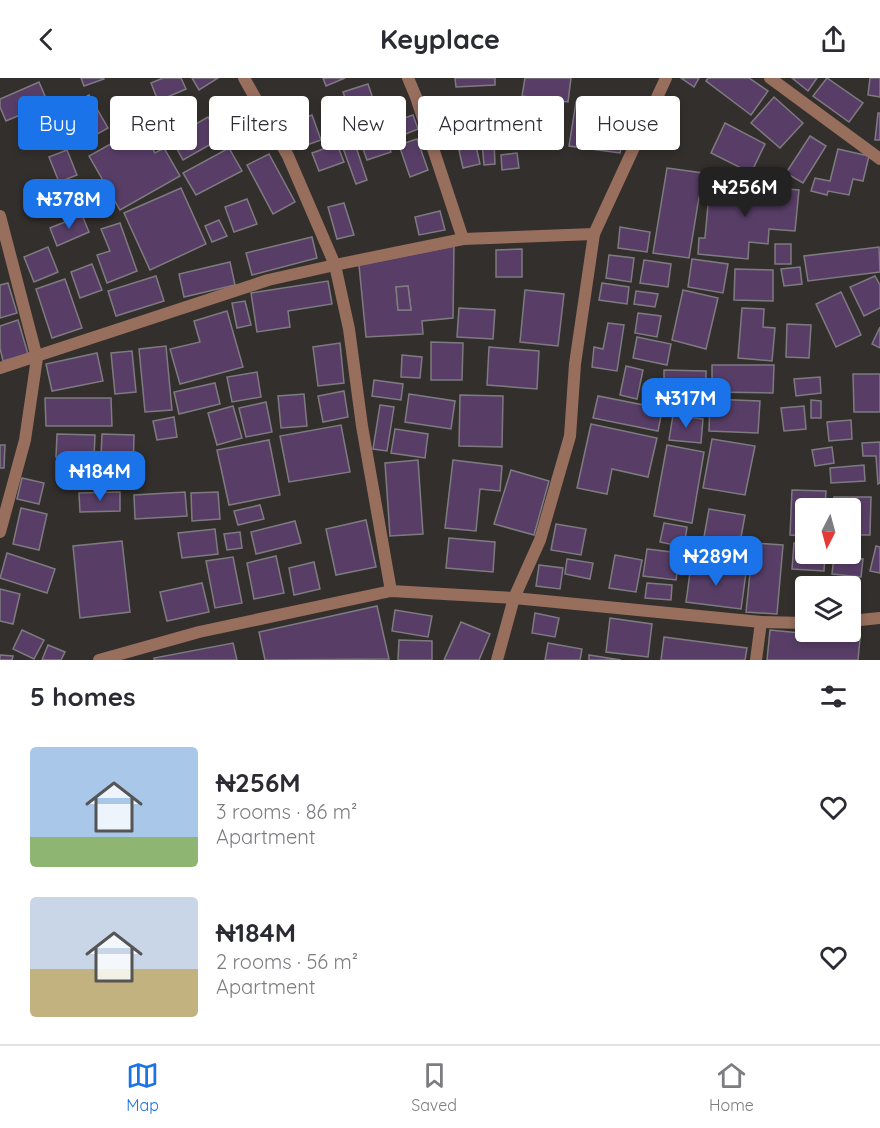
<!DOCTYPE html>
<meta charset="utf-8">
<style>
body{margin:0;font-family:Quicksand,sans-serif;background:#f7f7f7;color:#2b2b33;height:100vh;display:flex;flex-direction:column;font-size:22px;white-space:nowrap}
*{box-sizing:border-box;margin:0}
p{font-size:20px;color:#7c7c81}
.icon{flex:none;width:33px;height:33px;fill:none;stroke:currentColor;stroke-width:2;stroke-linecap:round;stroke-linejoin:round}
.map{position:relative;height:582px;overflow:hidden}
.panel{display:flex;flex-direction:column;background:#fff;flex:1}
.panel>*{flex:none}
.banner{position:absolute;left:18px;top:18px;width:844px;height:54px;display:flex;gap:12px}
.needle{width:39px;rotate:186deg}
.controls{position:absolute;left:795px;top:420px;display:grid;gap:12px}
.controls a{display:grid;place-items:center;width:66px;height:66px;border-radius:6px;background:#fff;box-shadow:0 3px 9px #0003;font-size:30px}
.price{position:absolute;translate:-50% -51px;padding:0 14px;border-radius:12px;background:#1a73e8;color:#fff;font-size:20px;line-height:39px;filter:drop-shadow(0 2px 3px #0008)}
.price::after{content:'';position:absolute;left:50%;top:36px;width:18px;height:14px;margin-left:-9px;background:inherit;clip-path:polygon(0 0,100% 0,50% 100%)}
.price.selected{background:#222;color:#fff}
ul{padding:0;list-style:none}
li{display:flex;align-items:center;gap:18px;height:150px;padding:0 30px}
li span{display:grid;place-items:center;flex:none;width:168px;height:120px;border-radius:6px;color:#555}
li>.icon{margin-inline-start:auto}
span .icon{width:72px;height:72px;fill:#fffc;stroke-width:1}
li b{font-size:26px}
h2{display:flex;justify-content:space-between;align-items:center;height:72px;padding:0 30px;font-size:26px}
.tag{padding:0 21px;border-radius:6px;background:#fff;box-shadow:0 3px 9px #0003;font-size:21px;line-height:54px}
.tag.selected{background:#1a73e8;color:#fff}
header{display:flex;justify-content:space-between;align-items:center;height:78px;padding:0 30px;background:#fff;font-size:27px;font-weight:700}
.tab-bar{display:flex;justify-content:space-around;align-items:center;height:84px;border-top:2px solid #e1e1e2;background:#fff;font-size:16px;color:#7c7c81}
.tab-bar a{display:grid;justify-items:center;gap:3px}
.tab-bar .selected{color:#1a73e8}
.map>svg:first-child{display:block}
</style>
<header><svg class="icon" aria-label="back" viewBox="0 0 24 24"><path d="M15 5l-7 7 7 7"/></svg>Keyplace<svg class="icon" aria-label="share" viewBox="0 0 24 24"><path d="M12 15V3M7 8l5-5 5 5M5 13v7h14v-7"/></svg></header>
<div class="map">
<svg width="880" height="582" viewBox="0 0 880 582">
<rect width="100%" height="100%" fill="#332f2c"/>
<!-- building -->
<g fill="#583e67" stroke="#7e7b80" stroke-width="1.5" fill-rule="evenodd">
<polygon points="81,0 104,0 104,1 84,8"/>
<polygon points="163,0 181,0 186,11 158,23 151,5"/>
<polygon points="192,0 218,0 199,12"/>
<polygon points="323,0 345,0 326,8"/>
<polygon points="455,0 495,0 495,7 456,9"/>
<polygon points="525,0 571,0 568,24 522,18"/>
<polygon points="681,0 699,0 694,9"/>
<polygon points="708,0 749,0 768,13 751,37 706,3"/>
<polygon points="792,0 817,0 808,13"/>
<polygon points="827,0 863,25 849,44 813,18"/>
<polygon points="870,0 880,0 880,19 868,17"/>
<polygon points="39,4 48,25 6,43 0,29 0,21"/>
<polygon points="368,6 391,74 367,82 343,14"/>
<polygon points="89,17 108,50 83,64 64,31"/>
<polygon points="774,19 803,45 780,70 751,45"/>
<polygon points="236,21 256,59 234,69 215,32"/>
<polygon points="576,24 603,28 601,36 627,40 620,75 569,68"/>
<polygon points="154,26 163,43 147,51 138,34"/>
<polygon points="489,29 492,56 453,61 450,33"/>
<polygon points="878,35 880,35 880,62 875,62"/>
<polygon points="312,37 321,62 298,70 289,46"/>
<polygon points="413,37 418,51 398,59 393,44"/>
<polygon points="208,39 220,61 183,82 171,60"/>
<polygon points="725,45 765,66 751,95 711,75"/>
<polygon points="141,49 155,75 164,70 180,98 120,132 89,78"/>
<polygon points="810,58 826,68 803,105 786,95"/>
<polygon points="417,61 428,92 410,99 399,67"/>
<polygon points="482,65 494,65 495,86 484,87"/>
<polygon points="337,66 344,84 319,93 312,75"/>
<polygon points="355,66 367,102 356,106 343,70"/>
<polygon points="476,68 480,86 463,90 459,72"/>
<polygon points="229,70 242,93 196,117 183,95"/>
<polygon points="838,71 869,78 863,103 853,101 849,117 828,113 827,117 811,113 815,100 830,103"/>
<polygon points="67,72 77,97 59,104 49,79"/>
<polygon points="517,75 519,90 502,92 501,77"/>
<polygon points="269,76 295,124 273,136 247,87"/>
<polygon points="667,90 703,95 689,180 653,175"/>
<polygon points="710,104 799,112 795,153 769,151 768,166 749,164 748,181 698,176 699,160 705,160"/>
<polygon points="181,110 206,166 150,192 124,135"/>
<polygon points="247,121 257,146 234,154 225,129"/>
<polygon points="344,125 354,157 337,161 328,129"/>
<polygon points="440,133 445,152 419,157 415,139"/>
<polygon points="82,137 89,154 57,168 50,150"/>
<polygon points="219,142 227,158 212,164 205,148"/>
<polygon points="120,145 137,193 107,205 97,177 110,173 101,151"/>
<polygon points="620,149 650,154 647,174 618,170"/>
<polygon points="312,159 317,180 252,197 246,175"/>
<rect x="775" y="166" width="16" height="20"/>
<path d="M 454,168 L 453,240 L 422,243 L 423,256 L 366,259 L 359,187 ZM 408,208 L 411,232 L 398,232 L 396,209 Z"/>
<polygon points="48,169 58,194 34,204 24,179"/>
<polygon points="879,169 880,194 808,203 804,178"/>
<polygon points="522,171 522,199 496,199 496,172"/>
<polygon points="609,177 634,180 631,204 606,200"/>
<polygon points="692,181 728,186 723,215 688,209"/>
<polygon points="644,182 671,186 668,209 640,205"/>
<polygon points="230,184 235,207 184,219 179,196"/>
<polygon points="92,186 102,212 80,220 71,194"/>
<polygon points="800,189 802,206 784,208 781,191"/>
<polygon points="735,191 773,192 773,223 734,222"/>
<polygon points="156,198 164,223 116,238 108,213"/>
<polygon points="875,198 880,207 880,230 864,238 850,209"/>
<polygon points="65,201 82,250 52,260 36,211"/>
<polygon points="328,203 332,226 288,233 290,249 257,254 251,215"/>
<polygon points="8,205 17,235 0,240 0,207"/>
<polygon points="602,205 629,209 627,226 599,222"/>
<polygon points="408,208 411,232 398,232 396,209"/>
<polygon points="525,212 564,216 558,268 520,264"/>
<polygon points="683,212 718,220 706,271 672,262"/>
<polygon points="636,213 658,216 655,229 634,226"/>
<polygon points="841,214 861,257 836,269 816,226"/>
<polygon points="245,223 251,247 237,250 232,225"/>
<polygon points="459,230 495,232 493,261 457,259"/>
<polygon points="742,230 764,231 763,249 775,250 772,283 738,280"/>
<polygon points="227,233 243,289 180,306 170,271 200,264 194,243"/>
<polygon points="638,235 661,238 657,259 635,255"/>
<polygon points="18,242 28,276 3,283 0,270 0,248"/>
<polygon points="608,245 624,247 617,293 592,289 594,269 603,271"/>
<polygon points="787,246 811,247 809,280 786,279"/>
<polygon points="880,249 880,270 872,266"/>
<polygon points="637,259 671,266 667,287 633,280"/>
<polygon points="431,264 463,265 462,302 431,302"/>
<polygon points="340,265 344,305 318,308 313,269"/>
<polygon points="166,268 172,332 145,334 139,271"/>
<polygon points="489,269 539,273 537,311 487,307"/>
<polygon points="132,273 136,314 115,316 111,275"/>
<polygon points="97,275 103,303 52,313 46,286"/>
<polygon points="402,277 422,279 420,300 401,299"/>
<polygon points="712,287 774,287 773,315 712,314"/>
<polygon points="626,288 643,292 637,321 620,317"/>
<polygon points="664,292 706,293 706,312 664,311"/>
<polygon points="257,294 261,319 232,324 227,299"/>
<polygon points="853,296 880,296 880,334 854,334"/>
<polygon points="820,299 821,315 796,318 794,301"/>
<polygon points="374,302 403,306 401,322 372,318"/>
<polygon points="215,305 220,326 179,336 174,314"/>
<polygon points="344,313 348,339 323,344 318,318"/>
<polygon points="647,314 665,318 658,353 593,340 598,318 644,327"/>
<polygon points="304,316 307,348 281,350 278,318"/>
<polygon points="409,316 455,323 451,351 405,344"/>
<polygon points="460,317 503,318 502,369 459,368"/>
<polygon points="684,317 704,319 703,333 682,331"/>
<polygon points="45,320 111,320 112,348 46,348"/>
<polygon points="710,321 760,323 758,355 709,353"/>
<polygon points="811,322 821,323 821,340 811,340"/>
<polygon points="266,324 272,354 246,359 239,330"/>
<polygon points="380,327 394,329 387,373 373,371"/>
<polygon points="233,328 242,360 217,367 208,335"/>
<polygon points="804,328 806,351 784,353 781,330"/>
<polygon points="673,337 703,341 701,365 669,362"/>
<polygon points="174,339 177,359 157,362 153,343"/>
<polygon points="851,342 852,361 829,363 827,344"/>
<polygon points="591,346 657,360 648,399 612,391 607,416 577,410"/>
<polygon points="341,347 350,394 289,404 280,358"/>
<polygon points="395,351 428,356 425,380 391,375"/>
<polygon points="57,356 95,357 94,380 56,379"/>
<polygon points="102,356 134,357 133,400 100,399"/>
<polygon points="712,361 755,368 745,417 703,410"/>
<polygon points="269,362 280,417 229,427 217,372"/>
<polygon points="880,364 880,405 878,406 876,378 863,378 862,365"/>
<polygon points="0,367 5,367 4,390 0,390"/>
<polygon points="667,367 704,374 692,445 654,438"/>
<polygon points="832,369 834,385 815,388 812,372"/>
<polygon points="418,382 423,456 390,458 385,385"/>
<polygon points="453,382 502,388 500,413 480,411 476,453 445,450"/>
<polygon points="59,386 92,387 91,407 58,406"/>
<polygon points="864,387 865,403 831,405 830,390"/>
<polygon points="511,392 549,403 534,457 494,446"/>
<polygon points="22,400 44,405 39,426 17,421"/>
<polygon points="792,412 826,413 825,430 806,430 806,458 790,457"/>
<polygon points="120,414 120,433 80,434 79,415"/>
<polygon points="185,414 187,438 135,441 134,417"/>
<polygon points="218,414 220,441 192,443 191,415"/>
<polygon points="834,419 871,419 870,457 850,457 850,430 833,430"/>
<polygon points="260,427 264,441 238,447 234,433"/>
<polygon points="21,430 47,436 39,472 13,466"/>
<polygon points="709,431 745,437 738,476 702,470"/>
<polygon points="366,442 376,489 336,497 326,451"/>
<polygon points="295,443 301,465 256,476 251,454"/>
<polygon points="664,445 687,449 684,469 660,464"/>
<polygon points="556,446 586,451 581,477 551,472"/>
<polygon points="215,451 218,476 182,480 178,455"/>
<polygon points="240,454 242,470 227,472 224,456"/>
<polygon points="449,460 495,464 493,494 446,490"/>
<polygon points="122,463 130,534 80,540 73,468"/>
<polygon points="753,465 783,467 777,536 746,534"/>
<polygon points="794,465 806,466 806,476 825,476 824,493 792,491"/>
<polygon points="876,468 880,469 880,495 870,493"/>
<polygon points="647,471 680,475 676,502 643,498"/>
<polygon points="7,475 55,491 47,515 0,500"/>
<polygon points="615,477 642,482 636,514 609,510"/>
<polygon points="276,478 284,515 254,521 247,485"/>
<polygon points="834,478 863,481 861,499 832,496"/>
<polygon points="233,479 242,525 215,530 206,483"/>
<polygon points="567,481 593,485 590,501 565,496"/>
<polygon points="314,484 320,511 294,517 289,490"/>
<polygon points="539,487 563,490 560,511 536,508"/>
<polygon points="691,487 746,495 741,531 686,524"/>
<polygon points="202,505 209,534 167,543 160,514"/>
<polygon points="647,505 672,507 671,522 645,520"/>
<polygon points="800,507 819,508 806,508 806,530 798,529"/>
<polygon points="0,511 20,516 13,546 0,543"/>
<polygon points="377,528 389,581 265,582 259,554"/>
<polygon points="395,532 432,538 428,559 392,553"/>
<polygon points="535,535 559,540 555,559 532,555"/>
<polygon points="610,540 652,546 648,579 606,574"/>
<polygon points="461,544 490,556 479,582 444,582"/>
<polygon points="22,552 44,562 34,581 13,571"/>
<polygon points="770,552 860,561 858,582 767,582"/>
<polygon points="664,559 747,570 745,582 661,582"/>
<polygon points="399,562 432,563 432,582 398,582"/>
<polygon points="233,565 237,582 154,582 154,580"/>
<polygon points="548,565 582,571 580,582 545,582"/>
<polygon points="48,567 65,574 61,582 42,582"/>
<polygon points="0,577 13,578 12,582 0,582"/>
<polygon points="589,577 621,582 589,582"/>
</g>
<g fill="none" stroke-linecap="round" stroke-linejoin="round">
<!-- street -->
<g stroke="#986e5d" stroke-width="12">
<polyline points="244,0 288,78 335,187 349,251 362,348 391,513"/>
<polyline points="408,0 416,19 463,161"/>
<polyline points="770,0 880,81"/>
<polyline points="0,138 37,280 25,362 0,454"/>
<polyline points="0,290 268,202 335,187 463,161 594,156"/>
<polyline points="850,543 880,540"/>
<polyline points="99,582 199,554 391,513 514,520 761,544 806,545"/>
<polyline points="497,582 514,520 540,462 570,358 575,286 594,156 666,0"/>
<polyline points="756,582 761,544"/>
</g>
</g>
</svg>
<div class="controls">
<a><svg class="needle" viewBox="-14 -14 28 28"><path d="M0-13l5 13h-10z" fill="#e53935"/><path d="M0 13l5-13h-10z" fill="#7c7c81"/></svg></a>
<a><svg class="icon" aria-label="layers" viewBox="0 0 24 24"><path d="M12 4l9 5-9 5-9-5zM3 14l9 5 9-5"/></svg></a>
</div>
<b class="price selected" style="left:745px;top:140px">₦256M</b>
<b class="price" style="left:69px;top:152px">₦378M</b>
<b class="price" style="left:686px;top:351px">₦317M</b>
<b class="price" style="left:100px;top:424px">₦184M</b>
<b class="price" style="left:716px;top:509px">₦289M</b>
<div class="banner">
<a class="tag selected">Buy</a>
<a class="tag">Rent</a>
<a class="tag">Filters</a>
<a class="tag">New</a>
<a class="tag">Apartment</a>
<a class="tag">House</a>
</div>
</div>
<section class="panel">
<h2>5 homes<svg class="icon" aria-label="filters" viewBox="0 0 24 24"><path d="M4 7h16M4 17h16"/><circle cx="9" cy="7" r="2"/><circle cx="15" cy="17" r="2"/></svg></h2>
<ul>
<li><span style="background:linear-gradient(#a9c7e8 75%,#8fb573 0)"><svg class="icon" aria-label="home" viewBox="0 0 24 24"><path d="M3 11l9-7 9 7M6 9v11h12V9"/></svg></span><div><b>₦256M</b><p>3 rooms · 86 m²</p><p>Apartment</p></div><svg class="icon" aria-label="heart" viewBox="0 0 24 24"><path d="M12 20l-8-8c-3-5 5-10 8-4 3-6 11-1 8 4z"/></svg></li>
<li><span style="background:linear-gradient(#c9d6e8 60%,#c2b280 0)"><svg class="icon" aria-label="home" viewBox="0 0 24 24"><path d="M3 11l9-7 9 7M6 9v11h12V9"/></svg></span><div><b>₦184M</b><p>2 rooms · 56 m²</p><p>Apartment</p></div><svg class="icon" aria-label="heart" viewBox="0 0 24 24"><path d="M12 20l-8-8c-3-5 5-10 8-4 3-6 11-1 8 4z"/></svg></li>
</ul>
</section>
<nav class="tab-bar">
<a class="selected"><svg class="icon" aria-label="map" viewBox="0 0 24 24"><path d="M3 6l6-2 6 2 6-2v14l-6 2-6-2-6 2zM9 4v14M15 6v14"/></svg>Map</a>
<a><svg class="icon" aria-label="saved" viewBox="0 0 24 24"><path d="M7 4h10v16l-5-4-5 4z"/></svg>Saved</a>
<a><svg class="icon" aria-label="home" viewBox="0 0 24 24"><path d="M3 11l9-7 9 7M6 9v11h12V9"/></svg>Home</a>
</nav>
